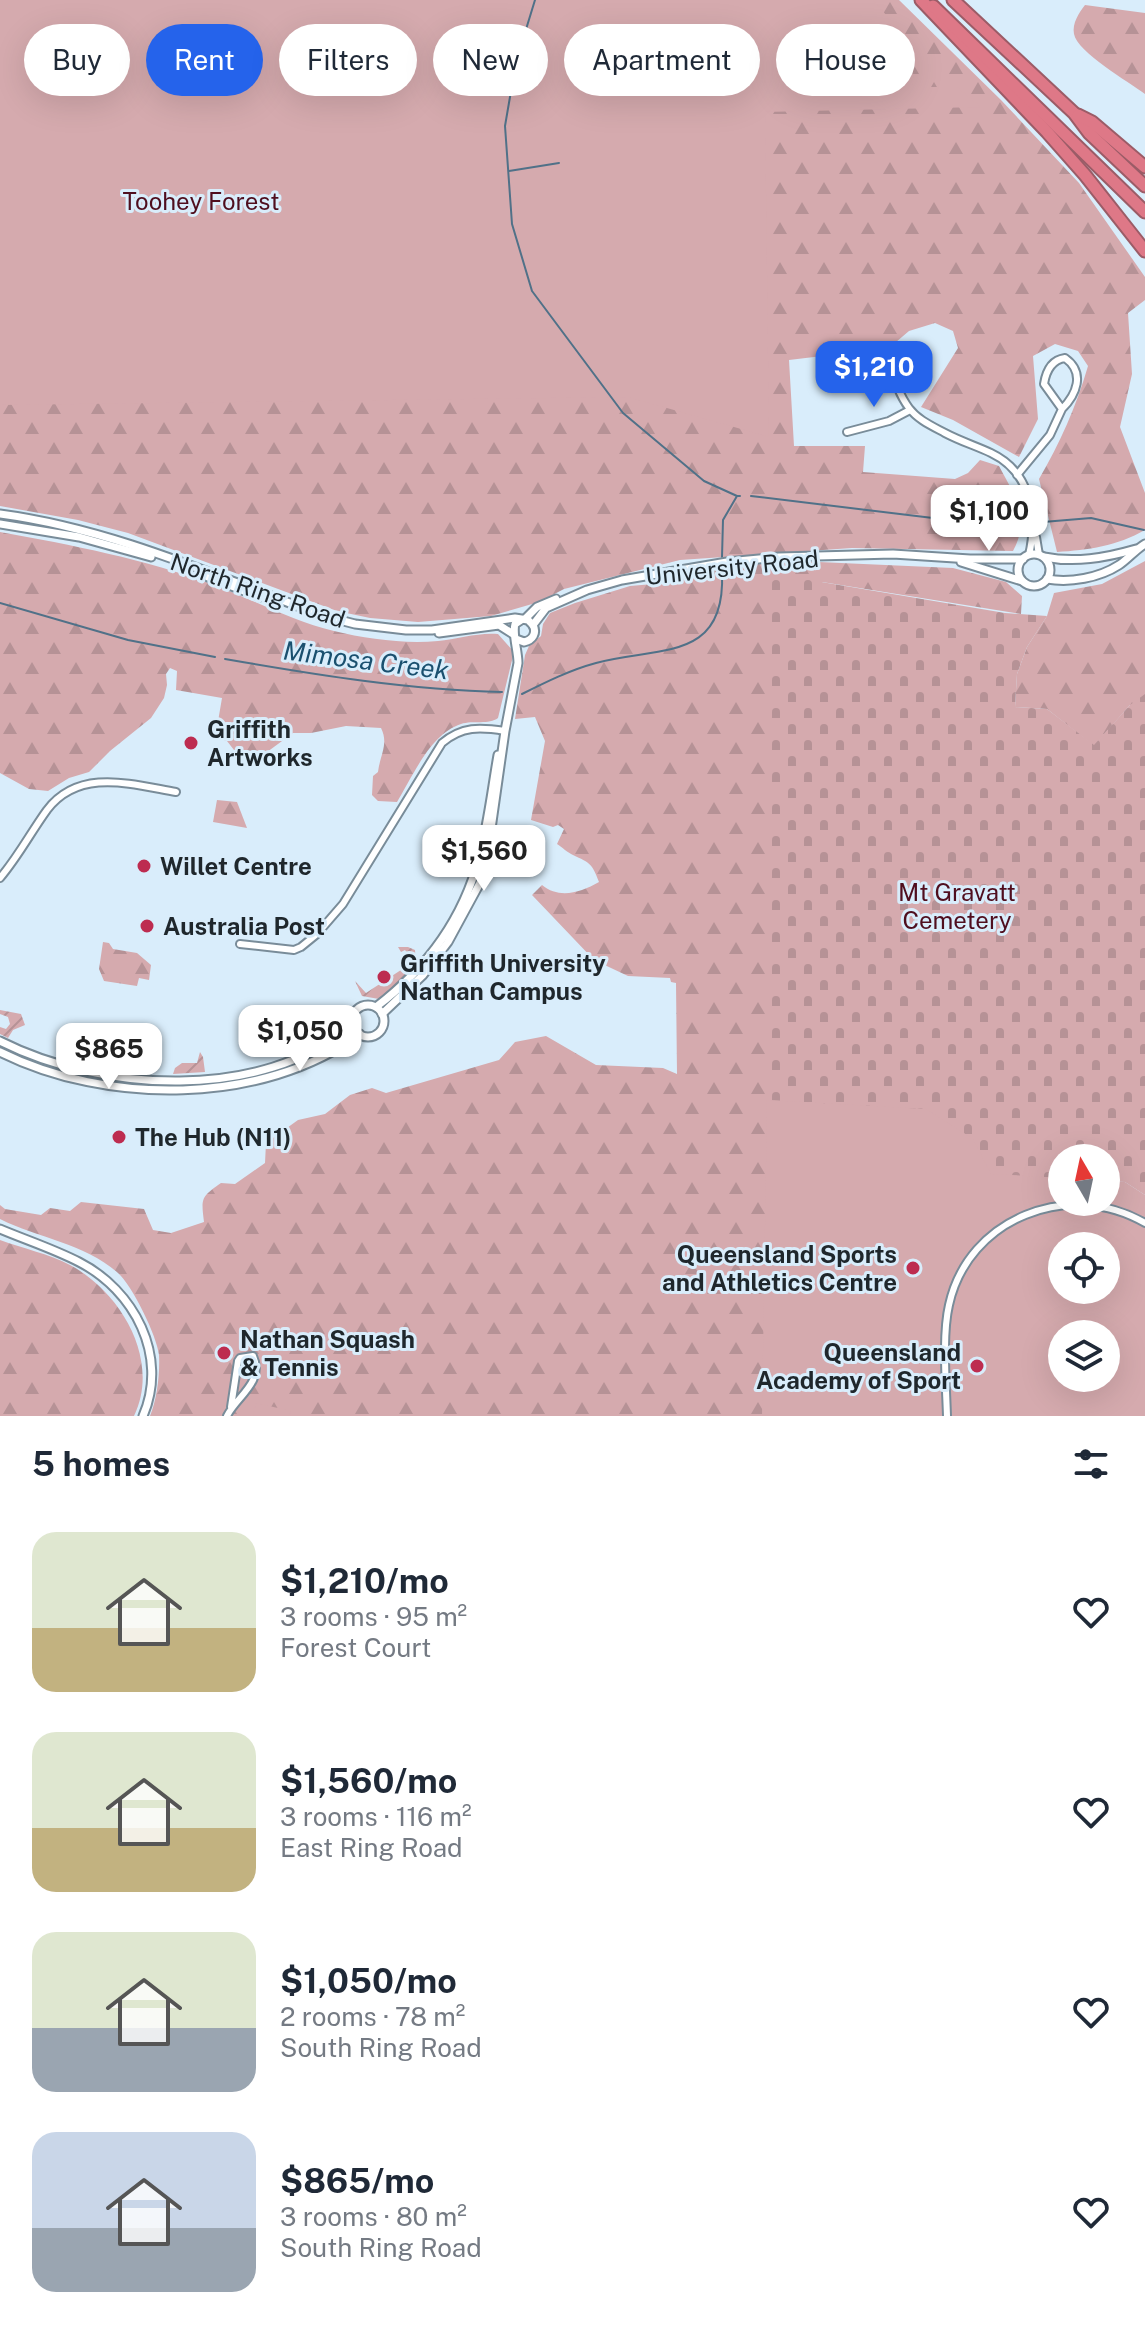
<!DOCTYPE html>
<meta charset="utf-8">
<style>
body{margin:0;font-family:"Public Sans",sans-serif;background:#f6f6f7;color:#1f2937;height:100vh;display:flex;flex-direction:column;font-size:30px;white-space:nowrap}
*{box-sizing:border-box;margin:0}
p{font-size:26px;color:#747a83}
.icon{flex:none;width:44px;height:44px;fill:none;stroke:currentColor;stroke-width:2;stroke-linecap:round;stroke-linejoin:round}
.map{position:relative;height:1416px;overflow:hidden}
.panel{display:flex;flex-direction:column;background:#fff;flex:1}
.panel>*{flex:none}
.banner{position:absolute;left:24px;top:24px;width:1098px;height:72px;display:flex;gap:16px}
.needle{width:52px;rotate:351deg}
.tools{position:absolute;left:1048px;top:1144px;display:grid;gap:16px}
.tools a{display:grid;place-items:center;width:72px;height:72px;border-radius:50%;background:#fff;box-shadow:0 8px 32px #0002;font-size:40px}
.price{position:absolute;translate:-50% -68px;padding:0 18px;border-radius:16px;background:#fff;color:#222;font-size:26px;line-height:52px;filter:drop-shadow(0 2px 4px #0008)}
.price::after{content:'';position:absolute;left:50%;top:48px;width:24px;height:18px;margin-left:-12px;background:inherit;clip-path:polygon(0 0,100% 0,50% 100%)}
.price.active{background:#2563eb;color:#fff}
ul{padding:0;list-style:none}
li{display:flex;align-items:center;gap:24px;height:200px;padding:0 32px}
li span{display:grid;place-items:center;flex:none;width:224px;height:160px;border-radius:24px;color:#555}
li>.icon{margin-inline-start:auto}
span .icon{width:96px;height:96px;fill:#fffc;stroke-width:1}
li b{font-size:34px}
h2{display:flex;justify-content:space-between;align-items:center;height:96px;padding:0 32px;font-size:34px}
.chip{padding:0 28px;border-radius:36px;background:#fff;box-shadow:0 8px 32px #0002;font-size:28px;line-height:72px}
.chip.active{background:#2563eb;color:#fff}
.map>svg:first-child{display:block}
</style>
<div class="map">
<svg width="1145" height="1416" viewBox="0 0 1145 1416">
<defs>
<pattern id="forest-firs" width="22" height="20" patternUnits="userSpaceOnUse" patternTransform="scale(2)"><rect width="22" height="20" fill="#d5aaae"/><path d="M5 1l3.5 6h-7zM16 11l3.5 6h-7z" fill="#b69296"/></pattern>
<pattern id="cemetery-stones" width="16" height="16" patternUnits="userSpaceOnUse" patternTransform="scale(2)"><rect width="16" height="16" fill="#d5aaae"/><path d="M2 7V4a2 2 0 0 1 4 0v3zM10 15v-3a2 2 0 0 1 4 0v3z" fill="#b69296"/></pattern>
<pattern id="garden-furrows" width="10" height="10" patternUnits="userSpaceOnUse" patternTransform="scale(2)"><rect width="10" height="10" fill="#d5aaae"/><path d="M-1 1l2-2M0 10L10 0M9 11l2-2" fill="none" stroke="#b69296"/></pattern>
</defs>
<rect width="100%" height="100%" fill="#d9edfb"/>
<!-- forest -->
<g fill="url(#forest-firs)">
<path d="M 0,0 L 899,0 L 1001,100 L 1079,183 L 1145,277 L 1145,300 L 1128,313 L 1132,374 L 1120,427 L 1145,493 L 1145,530 C 1117,546 1088,550 1057,552 L 1039,479 C 1060,443 1076,407 1088,366 L 1078,351 L 1055,344 L 1033,356 L 1038,419 L 1019,457 L 953,420 L 921,407 L 958,348 L 953,331 L 935,323 L 909,331 L 889,348 L 789,360 L 794,446 L 865,446 L 863,472 L 955,479 L 968,473 L 980,460 L 999,466 C 1015,496 1031,518 1013,551 L 852,548 L 680,560 L 564,589 L 539,602 L 491,616 L 418,622 L 370,618 L 337,611 L 128,533 L 78,520 L 0,506 Z"/>
<path d="M 1085,5 L 1145,13 L 1145,94 C 1129,82 1077,52 1074,34 C 1072,23 1079,13 1085,5 Z"/>
<path d="M 0,532 C 72,545 145,559 214,585 C 254,600 292,621 334,631 C 367,639 404,644 438,641 C 457,639 480,632 498,634 L 514,652 L 498,718 C 489,725 473,720 461,724 C 430,734 413,776 397,802 L 378,801 L 372,795 L 373,776 L 378,772 C 380,755 389,744 381,728 L 346,726 L 311,733 L 293,733 L 263,755 L 234,750 L 227,741 L 215,739 L 222,698 L 176,690 L 177,671 L 170,668 L 166,674 L 167,685 L 164,698 L 151,718 L 110,751 L 89,772 L 69,778 L 48,791 L 29,789 L 0,773 Z"/>
<path d="M 774,560 L 953,568 L 1006,582 L 1022,596 L 1021,614 L 822,582 L 1062,1175 L 1062,1196 L 789,1416 L 150,1416 C 157,1399 160,1374 159,1355 C 157,1336 132,1285 118,1273 C 86,1244 38,1238 0,1219 L 0,1205 L 5,1209 L 41,1215 L 50,1208 L 70,1211 L 81,1202 L 144,1209 L 153,1230 L 171,1233 L 204,1222 C 201,1198 201,1197 221,1183 L 235,1184 L 265,1163 L 266,1143 L 298,1120 L 325,1114 L 350,1095 L 372,1088 L 386,1093 L 499,1060 L 515,1042 L 546,1036 L 596,1065 L 663,1068 L 677,1074 L 676,983 L 671,982 L 670,978 L 628,976 L 594,960 L 532,895 L 542,885 C 559,899 580,893 599,882 C 592,863 590,863 573,855 C 568,853 562,847 557,844 L 564,829 L 558,825 L 553,827 L 531,820 L 545,741 L 535,717 L 515,719 L 525,655 L 529,646 L 541,636 L 543,624 L 550,613 L 575,603 L 630,586 L 676,582 L 706,572 Z"/>
<polygon points="1145,561 1145,704 1130,705 1094,746 1047,709 1015,707 1017,674 1027,647 1047,616 1054,593 1102,584"/>
<polygon points="217,800 237,802 247,828 213,822"/>
<polygon points="103,942 109,943 113,949 137,953 151,965 149,980 139,978 137,986 104,981 99,969"/>
<path d="M 0,1240 C 22,1248 49,1254 70,1265 C 121,1292 161,1360 134,1416 L 0,1416 Z"/>
</g>
<!-- cemetery -->
<polygon fill="url(#cemetery-stones)" points="780,575 1005,613 1047,616 1027,647 1017,674 1015,707 1047,709 1094,745 1130,705 1145,694 1145,1195 1125,1182 1106,1181 1106,1158 1062,1158 1062,1178 990,1174 973,1139 926,1109 767,1100 768,585"/>
<!-- park -->
<g fill="#d5aaae" fill-rule="evenodd">
<polygon points="0,0 873,0 887,16 914,87 957,87 981,107 765,112 769,437 628,397 0,405"/>
<path d="M 767,1100 L 926,1109 L 973,1139 L 991,1174 L 1062,1178 L 1062,1202 L 1106,1202 L 1106,1181 L 1125,1182 L 1145,1195 L 1145,1416 L 762,1416 ZM 1062,1246 L 1106,1246 L 1106,1290 L 1062,1290 ZM 1062,1334 L 1106,1334 L 1106,1378 L 1062,1378 Z"/>
<polygon points="256,1403 291,1411 289,1416 253,1416"/>
</g>
<!-- garden -->
<g fill="url(#garden-furrows)">
<path d="M 398,947 L 408,947 L 415,950 C 418,975 396,986 379,999 L 362,996 L 355,981 L 366,993 L 407,966 L 406,963 L 411,958 L 405,950 L 401,952 Z"/>
<polygon points="0,1010 21,1014 25,1025 13,1030 8,1038 0,1034 0,1027 6,1029 10,1024 8,1017 0,1014"/>
<polygon points="334,1021 344,1024 306,1047 299,1024"/>
<polygon points="200,1052 203,1057 205,1072 173,1074 175,1068 182,1063 197,1063"/>
<path d="M 33,1059 L 87,1074 L 145,1082 L 146,1085 C 114,1088 63,1074 32,1062 Z"/>
</g>
<g fill="none" stroke-linecap="round" stroke-linejoin="round">
<!-- stream -->
<g stroke="#507188" stroke-width="2">
<polyline points="535,0 516,62 505,126 512,224 532,291 623,413 704,481 737,496"/>
<polyline points="509,171 559,163"/>
<polyline points="751,496 999,526 1023,525"/>
<polyline points="1043,522 1091,518 1144,530"/>
<polyline points="722,557 723,520 737,496 740,496"/>
<polyline points="0,603 128,640 215,657"/>
<path d="M 225,659 C 317,675 409,690 502,692"/>
<path d="M 522,694 C 546,682 570,670 596,663 C 657,646 726,663 722,573"/>
</g>
<!-- minor casing -->
<g stroke="#798c99" stroke-width="10">
<g id="minor">
<path d="M 889,362 C 894,378 899,395 909,408 C 918,420 932,426 945,433 C 960,441 976,446 991,453 C 1031,472 1038,516 1029,555"/>
<polyline points="847,432 889,421 910,410"/>
<path d="M 1017,475 L 1050,435 L 1062,409 L 1044,384 C 1046,371 1051,360 1065,358 C 1086,373 1076,395 1062,409"/>
<polyline points="1036,537 1039,555"/>
<path d="M 0,878 C 18,857 31,832 47,810 C 79,768 130,784 176,792"/>
<path d="M 240,944 L 294,950 L 301,947 L 317,934 L 343,904 L 442,743 C 462,726 480,727 505,731"/>
<polyline points="323,1019 355,1011"/>
<polyline points="332,1019 352,1022"/>
<path d="M 227,1416 C 236,1397 265,1382 253,1356 L 240,1358 L 238,1361 L 231,1407"/>
<path d="M 947,1416 C 946,1384 942,1335 949,1305 C 968,1218 1069,1179 1145,1223"/>
</g>
</g>
<!-- tertiary casing -->
<g stroke="#798c99" stroke-width="11">
<g id="tertiary">
<path d="M 0,514 C 113,529 218,577 324,616 L 355,624 L 406,630 L 432,630 L 515,618 L 528,620 L 533,625"/>
<polyline points="0,524 79,537 151,557"/>
<circle cx="1034" cy="570" r="16"/>
<path d="M 1044,557 C 1075,563 1105,558 1136,549"/>
<polyline points="961,562 1022,581"/>
<polyline points="208,577 260,597"/>
<path d="M 1047,579 C 1070,583 1099,578 1119,565 C 1128,559 1135,550 1145,544"/>
<polyline points="525,619 537,607 556,599"/>
<polyline points="533,625 546,608 587,590 622,580 727,562 779,557 893,554 970,559 1023,559"/>
<polyline points="439,633 499,625 513,634"/>
<path d="M 516,639 L 524,642 C 533,640 537,633 533,625"/>
<circle cx="368" cy="1021" r="16"/>
<path d="M 376,1007 C 426,969 463,919 479,858 C 488,825 492,789 498,755"/>
<path d="M 382,1014 L 423,975 L 448,942 L 480,883 L 487,857 L 505,731 L 518,663 C 518,651 512,633 515,624 L 521,620"/>
<path d="M 0,1041 C 101,1092 261,1102 352,1025"/>
<path d="M 0,1052 C 106,1105 262,1106 360,1034"/>
<path d="M 0,1229 C 26,1240 54,1249 79,1262 C 134,1290 169,1356 143,1416"/>
</g>
</g>
<!-- motorway casing -->
<g stroke="#9b5c67" stroke-width="15">
<g id="motorway">
<polyline points="921,0 1047,132 1085,175 1145,251"/>
<polyline points="953,0 1074,113 1089,133 1145,186"/>
<polyline points="933,6 1145,212"/>
<polyline points="1078,115 1092,122 1145,167"/>
</g>
</g>
<!-- minor -->
<use href="#minor" stroke="#fff" stroke-width="6"/>
<!-- tertiary -->
<use href="#tertiary" stroke="#fff" stroke-width="7"/>
<!-- motorway -->
<use href="#motorway" stroke="#de7887" stroke-width="11"/>
</g>
<!-- markers -->
<g fill="#bd2c50" stroke="#d9edfb" stroke-width="3">
<circle cx="191" cy="743" r="8"/>
<circle cx="144" cy="866" r="8"/>
<circle cx="147" cy="926" r="8"/>
<circle cx="384" cy="977" r="8"/>
<circle cx="119" cy="1137" r="8"/>
<circle cx="913" cy="1268" r="8"/>
<circle cx="224" cy="1353" r="8"/>
<circle cx="977" cy="1366" r="8"/>
</g>
<g text-anchor="middle" dominant-baseline="central" stroke-width="6" stroke-linejoin="round" paint-order="stroke">
<!-- park labels -->
<g font-size="24" fill="#4f0e1e" stroke="#d9edfb">
<text x="201" y="201">Toohey Forest</text>
<text x="957" y="892">Mt Gravatt<tspan x="957" dy="28">Cemetery</tspan></text>
</g>
<!-- street labels -->
<g font-size="24" fill="#1f272c" stroke="#d9edfb">
<text transform="translate(732 567) rotate(-6)">University Road</text>
<text transform="translate(258 590) rotate(19)">North Ring Road</text>
</g>
<!-- poi labels -->
<g font-size="24" font-weight="bold" fill="#1f272c" stroke="#d9edfb" text-anchor="start">
<text x="207" y="729">Griffith<tspan x="207" dy="28">Artworks</tspan></text>
<text x="160" y="866">Willet Centre</text>
<text x="163" y="926">Australia Post</text>
<text x="400" y="963">Griffith University<tspan x="400" dy="28">Nathan Campus</tspan></text>
<text x="135" y="1137">The Hub (N11)</text>
<text x="897" y="1254" text-anchor="end">Queensland Sports<tspan x="897" dy="28">and Athletics Centre</tspan></text>
<text x="240" y="1339">Nathan Squash<tspan x="240" dy="28">&amp; Tennis</tspan></text>
<text x="961" y="1352" text-anchor="end">Queensland<tspan x="961" dy="28">Academy of Sport</tspan></text>
</g>
<!-- water labels -->
<g font-size="26" font-style="italic" fill="#1a506f" stroke="#d9edfb">
<text transform="translate(366 660) rotate(7)">Mimosa Creek</text>
</g>
</g>
</svg>
<div class="tools">
<a><svg class="needle" viewBox="-14 -14 28 28"><path d="M0-13l5 13h-10z" fill="#e53935"/><path d="M0 13l5-13h-10z" fill="#747a83"/></svg></a>
<a><svg class="icon" aria-label="locate" viewBox="0 0 24 24"><circle cx="12" cy="12" r="6"/><path d="M12 2v4M12 18v4M2 12h4M18 12h4"/></svg></a>
<a><svg class="icon" aria-label="layers" viewBox="0 0 24 24"><path d="M12 4l9 5-9 5-9-5zM3 14l9 5 9-5"/></svg></a>
</div>
<b class="price active" style="left:874px;top:409px">$1,210</b>
<b class="price" style="left:989px;top:553px">$1,100</b>
<b class="price" style="left:484px;top:893px">$1,560</b>
<b class="price" style="left:300px;top:1073px">$1,050</b>
<b class="price" style="left:109px;top:1091px">$865</b>
<div class="banner">
<a class="chip">Buy</a>
<a class="chip active">Rent</a>
<a class="chip">Filters</a>
<a class="chip">New</a>
<a class="chip">Apartment</a>
<a class="chip">House</a>
</div>
</div>
<section class="panel">
<h2>5 homes<svg class="icon" aria-label="filters" viewBox="0 0 24 24"><path d="M4 7h16M4 17h16"/><circle cx="9" cy="7" r="2"/><circle cx="15" cy="17" r="2"/></svg></h2>
<ul>
<li><span style="background:linear-gradient(#dfe7d0 60%,#c2b280 0)"><svg class="icon" aria-label="home" viewBox="0 0 24 24"><path d="M3 11l9-7 9 7M6 9v11h12V9"/></svg></span><div><b>$1,210/mo</b><p>3 rooms · 95 m²</p><p>Forest Court</p></div><svg class="icon" aria-label="heart" viewBox="0 0 24 24"><path d="M12 20l-8-8c-3-5 5-10 8-4 3-6 11-1 8 4z"/></svg></li>
<li><span style="background:linear-gradient(#dfe7d0 60%,#c2b280 0)"><svg class="icon" aria-label="home" viewBox="0 0 24 24"><path d="M3 11l9-7 9 7M6 9v11h12V9"/></svg></span><div><b>$1,560/mo</b><p>3 rooms · 116 m²</p><p>East Ring Road</p></div><svg class="icon" aria-label="heart" viewBox="0 0 24 24"><path d="M12 20l-8-8c-3-5 5-10 8-4 3-6 11-1 8 4z"/></svg></li>
<li><span style="background:linear-gradient(#dfe7d0 60%,#9aa5b1 0)"><svg class="icon" aria-label="home" viewBox="0 0 24 24"><path d="M3 11l9-7 9 7M6 9v11h12V9"/></svg></span><div><b>$1,050/mo</b><p>2 rooms · 78 m²</p><p>South Ring Road</p></div><svg class="icon" aria-label="heart" viewBox="0 0 24 24"><path d="M12 20l-8-8c-3-5 5-10 8-4 3-6 11-1 8 4z"/></svg></li>
<li><span style="background:linear-gradient(#c9d6e8 60%,#9aa5b1 0)"><svg class="icon" aria-label="home" viewBox="0 0 24 24"><path d="M3 11l9-7 9 7M6 9v11h12V9"/></svg></span><div><b>$865/mo</b><p>3 rooms · 80 m²</p><p>South Ring Road</p></div><svg class="icon" aria-label="heart" viewBox="0 0 24 24"><path d="M12 20l-8-8c-3-5 5-10 8-4 3-6 11-1 8 4z"/></svg></li>
</ul>
</section>
